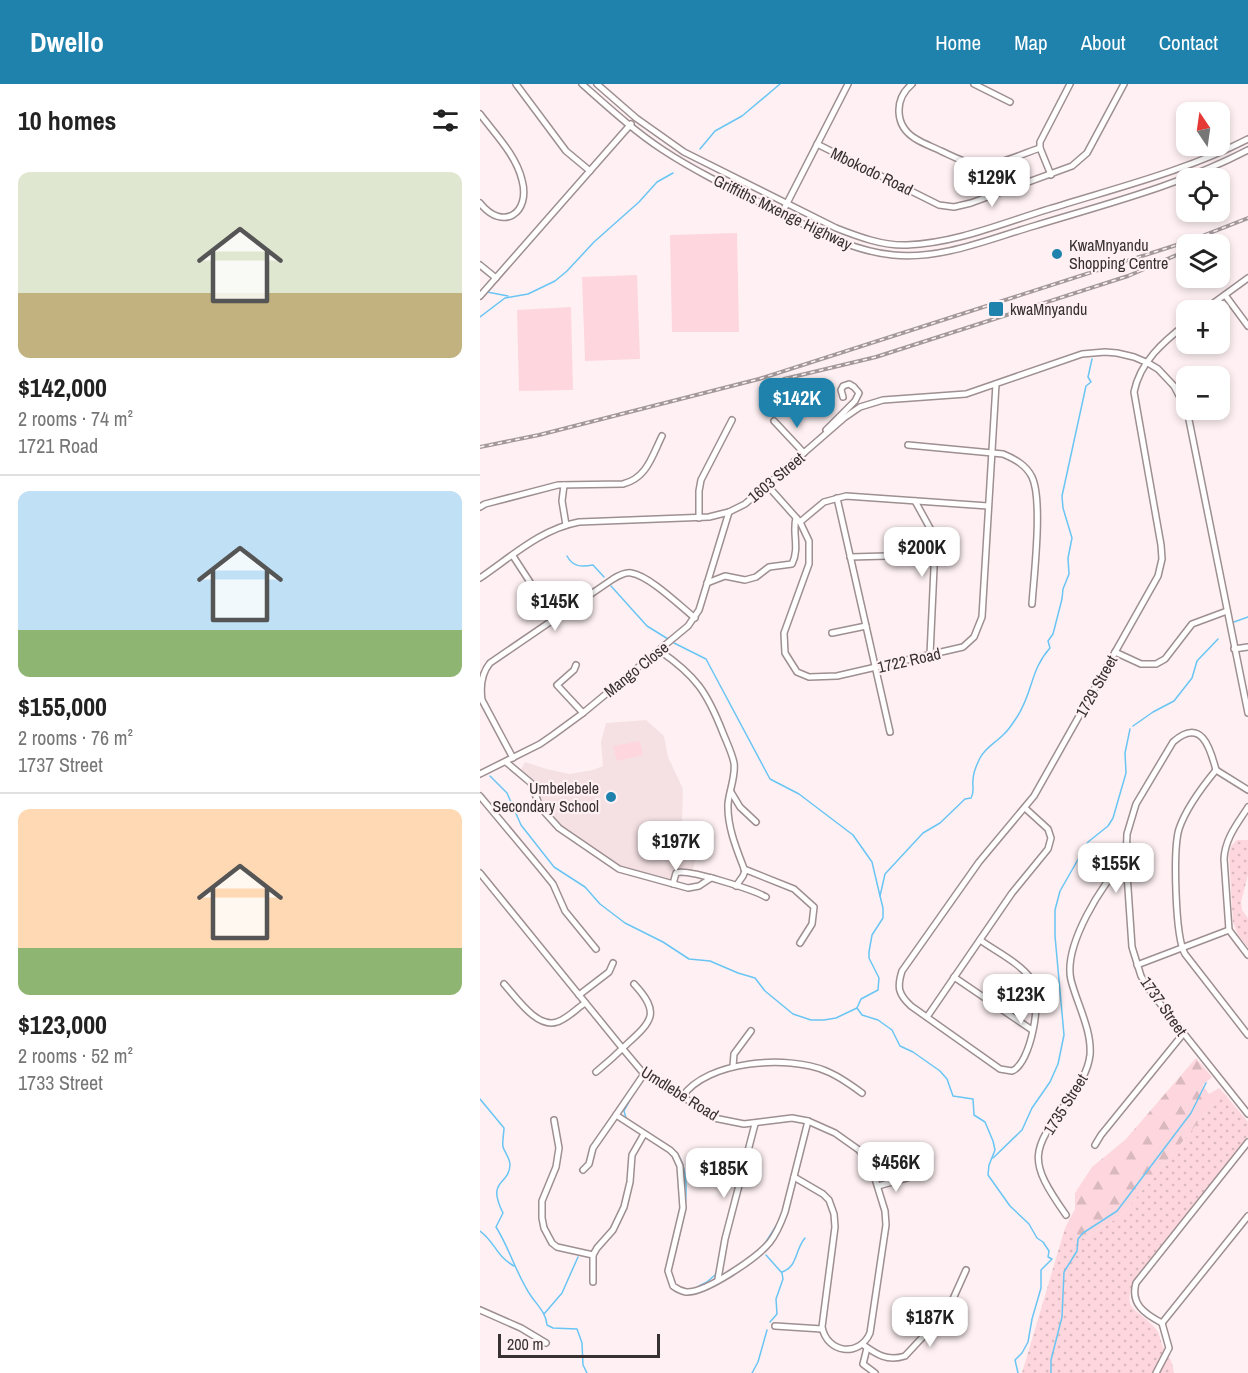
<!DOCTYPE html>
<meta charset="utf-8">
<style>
body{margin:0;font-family:"Archivo Narrow",sans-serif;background:#f2f2f2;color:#222;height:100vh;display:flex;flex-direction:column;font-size:22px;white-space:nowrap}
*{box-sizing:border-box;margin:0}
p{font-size:20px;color:#767676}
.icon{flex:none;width:33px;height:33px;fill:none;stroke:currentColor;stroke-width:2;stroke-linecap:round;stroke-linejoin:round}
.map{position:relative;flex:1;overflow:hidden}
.side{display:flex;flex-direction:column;background:#fff;width:480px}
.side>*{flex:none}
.needle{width:39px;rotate:347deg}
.fabs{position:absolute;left:696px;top:18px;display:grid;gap:12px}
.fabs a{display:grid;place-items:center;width:54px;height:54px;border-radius:12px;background:#fff;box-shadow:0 3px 9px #0003;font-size:30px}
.scale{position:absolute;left:18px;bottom:15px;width:162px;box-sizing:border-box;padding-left:6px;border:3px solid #373132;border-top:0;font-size:16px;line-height:21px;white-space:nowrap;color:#373132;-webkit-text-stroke:4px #fff1f3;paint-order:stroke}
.price{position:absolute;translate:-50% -51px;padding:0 14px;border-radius:12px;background:#fff;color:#222;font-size:20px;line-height:39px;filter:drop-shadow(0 2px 3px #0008)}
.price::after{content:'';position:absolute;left:50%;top:36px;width:18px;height:14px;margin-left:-9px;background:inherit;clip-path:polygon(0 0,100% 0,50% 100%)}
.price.active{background:#1e82ad;color:#fff}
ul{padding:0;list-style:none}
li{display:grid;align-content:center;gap:12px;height:318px;padding:0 18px}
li+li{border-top:2px solid #e0e0e0}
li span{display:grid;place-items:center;height:186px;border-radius:12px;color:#555}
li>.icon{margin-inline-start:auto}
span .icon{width:108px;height:108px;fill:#fffc;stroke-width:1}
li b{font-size:26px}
h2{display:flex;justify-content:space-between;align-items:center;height:72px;padding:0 18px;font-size:26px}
header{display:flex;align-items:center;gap:36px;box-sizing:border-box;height:84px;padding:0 30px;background:#1e82ad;color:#fff}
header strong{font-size:28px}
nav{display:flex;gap:33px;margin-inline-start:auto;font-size:21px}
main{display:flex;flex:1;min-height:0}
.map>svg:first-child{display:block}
</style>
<header>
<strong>Dwello</strong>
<nav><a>Home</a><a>Map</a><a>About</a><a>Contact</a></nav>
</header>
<main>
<section class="side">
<h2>10 homes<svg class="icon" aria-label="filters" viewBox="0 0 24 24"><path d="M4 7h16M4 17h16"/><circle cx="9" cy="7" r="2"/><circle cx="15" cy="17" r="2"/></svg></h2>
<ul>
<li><span style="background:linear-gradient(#dfe7d0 65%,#c2b280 0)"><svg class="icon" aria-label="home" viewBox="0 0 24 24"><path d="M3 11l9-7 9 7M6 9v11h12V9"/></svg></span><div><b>$142,000</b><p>2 rooms · 74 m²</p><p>1721 Road</p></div></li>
<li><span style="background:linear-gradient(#bfe0f5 75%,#8fb573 0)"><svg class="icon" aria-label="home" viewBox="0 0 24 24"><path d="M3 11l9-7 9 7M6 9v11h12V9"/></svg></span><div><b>$155,000</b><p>2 rooms · 76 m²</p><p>1737 Street</p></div></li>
<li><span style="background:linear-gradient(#ffd9b3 75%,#8fb573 0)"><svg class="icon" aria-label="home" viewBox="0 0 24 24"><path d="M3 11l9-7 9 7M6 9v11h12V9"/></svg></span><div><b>$123,000</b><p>2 rooms · 52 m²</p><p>1733 Street</p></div></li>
</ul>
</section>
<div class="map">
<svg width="768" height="1289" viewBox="0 0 768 1289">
<defs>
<pattern id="grass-dots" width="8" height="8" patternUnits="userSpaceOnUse" patternTransform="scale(1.5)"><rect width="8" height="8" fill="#fdd7dd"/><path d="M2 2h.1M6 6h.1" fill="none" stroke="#d9b9be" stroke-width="1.8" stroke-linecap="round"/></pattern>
<pattern id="forest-firs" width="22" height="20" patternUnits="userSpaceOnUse" patternTransform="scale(1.5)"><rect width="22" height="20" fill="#fdd7dd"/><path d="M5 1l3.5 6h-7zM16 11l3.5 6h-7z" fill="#d9b9be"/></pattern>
</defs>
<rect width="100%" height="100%" fill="#fff1f3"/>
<!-- built -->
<polygon fill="#f5e1e4" points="166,636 184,652 188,673 203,705 202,738 219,761 212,789 195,796 141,783 83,745 61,721 55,701 40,687 45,678 67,685 89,690 113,686 123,682 121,658 126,639"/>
<!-- grass -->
<g fill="url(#grass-dots)">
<polygon points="757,756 768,756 768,791 761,818 762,826 768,834 768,863 758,851 753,838 749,771 751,762"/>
<path d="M 743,1008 L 768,1038 L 768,1052 L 658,1190 C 638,1228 657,1222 676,1245 C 680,1249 680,1257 683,1263 C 689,1274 692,1275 694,1289 L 542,1289 L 585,1144 L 604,1155 L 642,1131 Z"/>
</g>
<!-- forest -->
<polygon fill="url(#forest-firs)" points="716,974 732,993 723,1001 729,1010 739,1004 743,1008 642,1131 604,1155 585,1144 595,1125 595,1109 612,1083 645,1056"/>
<!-- garden -->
<g fill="#fdd7dd">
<polygon points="257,149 259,248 192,248 190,151"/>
<polygon points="157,191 160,275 105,277 102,193"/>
<polygon points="91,223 93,306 39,307 37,226"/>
<polygon points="160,657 163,671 137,677 133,662"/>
</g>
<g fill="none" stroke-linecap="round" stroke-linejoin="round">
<!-- stream -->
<g stroke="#69c5f3" stroke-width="1.5">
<polyline points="220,65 235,47 262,32 300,0"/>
<polyline points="7,208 28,212"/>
<polyline points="0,233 25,214 48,210 75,197 87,187 114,158 159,118 177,98 193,89"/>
<path d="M 87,472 C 93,483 101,483 113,481 L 124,493"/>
<polyline points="131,502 167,542 188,555"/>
<polyline points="754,538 768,533"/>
<polyline points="194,559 226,575 290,695 319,710 373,751 392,778 400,812"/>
<polyline points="653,642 673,628 694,617 712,594 717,577 738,555"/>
<polyline points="10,692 27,709 41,741 74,783 105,803 120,820 145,839 183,858 209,875 230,877 258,889 275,894 285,907 313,930 331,936 344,936 356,934 377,924"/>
<path d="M 0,1015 L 24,1044 C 24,1049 22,1057 23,1063 C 25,1069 30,1074 30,1081 C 29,1102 6,1095 23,1129 L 16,1143 C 30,1165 36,1190 51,1212 C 58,1222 66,1229 67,1241 L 73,1244 L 97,1245 L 102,1259 L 103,1281 L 107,1289"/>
<polyline points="146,1034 144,1027 150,1016"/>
<polyline points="513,1074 542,1046 552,1024 570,998 578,980 584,951 575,852 575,826 580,807 608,758 628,742 633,734 646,689 645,669 650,645"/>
<path d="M 0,1147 C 16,1159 15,1171 34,1182"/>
<polyline points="284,1161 296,1142"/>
<path d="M 195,1170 C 202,1142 215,1095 197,1069"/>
<polyline points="286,1171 302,1189 303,1195 296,1215 297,1230 290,1238"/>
<path d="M 302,1188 C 318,1183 315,1165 325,1154"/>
<polyline points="219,1202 227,1198 235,1191"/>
<polyline points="64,1230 82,1209 98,1173"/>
<polyline points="272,1289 278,1278 287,1246"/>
<path d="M 538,1289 L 535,1276 L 542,1269 L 548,1258 L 552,1235 L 561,1204 L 561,1186 L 572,1175 L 568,1173 L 569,1167 L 563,1158 L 557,1154 L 549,1140 L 530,1122 L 508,1091 L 509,1081 L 515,1066 L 513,1057 L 505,1038 L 494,1031 L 493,1015 L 473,1012 L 467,995 L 460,987 L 433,968 L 420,962 L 412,946 L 398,936 L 382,931 L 377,924 L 381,915 L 398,906 L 399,894 L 389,874 L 389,868 L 392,851 L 403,834 L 403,824 L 400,812 L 405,790 L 443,749 L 460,739 L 485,715 L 491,714 C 495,707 492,703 493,696 C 493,689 497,680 500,674 C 505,664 515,659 523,651 C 528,647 533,639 537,633 C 553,609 550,586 570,564 L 568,557 L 573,550 L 582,515 L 583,505 L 589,490 L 588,474 L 592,454 L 583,424 L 582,412 L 606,302 L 611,298 L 608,293 L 612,275"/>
<polyline points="571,1289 571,1276 582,1233 584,1188 597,1167 598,1155 603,1149 637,1127 711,1029 726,999"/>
</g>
<!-- minor casing -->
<g stroke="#9e8f91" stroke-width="8">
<g id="minor">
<polyline points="36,0 86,67 110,87"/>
<path d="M 102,0 C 128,23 154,47 183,66 C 221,91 263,110 303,130 C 339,148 373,167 413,171 C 461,176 509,155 554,142 C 626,120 701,101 768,66"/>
<path d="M 117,0 L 156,34 L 204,68 L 356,144 C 379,153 403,162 427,161 C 476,159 523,139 569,125 C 636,104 706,87 768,55"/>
<path d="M 432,0 C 414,15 414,42 436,55 C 444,60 453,63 461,67 C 472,72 484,79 496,80 C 517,83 541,70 560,64"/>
<polyline points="494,0 530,18"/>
<path d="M 0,30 C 15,50 36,71 42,96 C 51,129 23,148 0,119"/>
<polyline points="337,60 459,121 474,123 491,119 592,82 607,69 644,0"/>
<polyline points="571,91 560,64 560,58 590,0"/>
<polyline points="302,129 368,0"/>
<polyline points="0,181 16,194"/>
<polyline points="745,211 768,242"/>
<polyline points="0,212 151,40"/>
<polyline points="724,226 768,194"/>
<polyline points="707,326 768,629"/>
<polyline points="294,337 324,369"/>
<polyline points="346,346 375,317 379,309 374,303 369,300 363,302 361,306 363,313"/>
<path d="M 428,361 L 523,370 C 535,375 546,381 552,393 C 563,416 554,491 552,520"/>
<polyline points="84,401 82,417 86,441"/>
<polyline points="287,401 320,438 329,457 329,480 304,549 305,569 317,588 329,593 357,592 483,563 494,553 502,533 516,300"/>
<polyline points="357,414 410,648"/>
<polyline points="435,417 451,446 455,462 450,571"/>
<path d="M 0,423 L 5,420 L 78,401 L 143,400 C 167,394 172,372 182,352"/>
<polyline points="219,434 219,407 221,396 252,336"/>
<polyline points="320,438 344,418 366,412 508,422"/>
<polyline points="33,472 74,535"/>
<polyline points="370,473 407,472"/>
<path d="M 0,494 C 31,473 61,445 99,438 L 229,433 L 249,428 L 265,420 L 364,334 L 380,323 L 403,316 L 486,310 L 602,270 L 625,268 L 637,269 L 654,273 L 668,279 L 678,285 L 694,302 L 706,325"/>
<path d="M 227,499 L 245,492 L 265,496 L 276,493 L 289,483 L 312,480 C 320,464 312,449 316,434"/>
<polyline points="352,549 386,542"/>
<polyline points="754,565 768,563"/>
<path d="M 180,567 C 216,592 227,608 243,649 C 247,659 252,669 254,679 C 256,692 249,707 248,720 C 247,743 257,766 265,787 L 263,792 L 256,802"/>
<polyline points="635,568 661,580 676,580 685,575 712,540 747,527"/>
<polyline points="96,581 94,586 77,601 103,629"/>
<path d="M 33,674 L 2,616 C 0,602 1,590 10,579 L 133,495 C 138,492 145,488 151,489 C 170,492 200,522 215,534"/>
<polyline points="26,678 51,699 60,723 79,744 139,785 208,804 219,802 231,794"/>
<path d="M 736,686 C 730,663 721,633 693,658 L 656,720 L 647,750 L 646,775 L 652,863 L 661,892 L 670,907 L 768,1030"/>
<path d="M 736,686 C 722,703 706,724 699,745 C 693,765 695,853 705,870 L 768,951"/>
<polyline points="736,686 768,706"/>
<polyline points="0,690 60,660 73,651 103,629 208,542 219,526 249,428"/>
<polyline points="251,708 260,723 276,738"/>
<polyline points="0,712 60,784 73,800 85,827 116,865"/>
<path d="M 768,723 C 758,739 745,754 744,775 L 749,846 L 768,871"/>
<polyline points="264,785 314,805 334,823 332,840 320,859"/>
<path d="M 0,789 L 143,965 L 164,990 L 186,1001 L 234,1034 L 264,1040 L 312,1034 L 328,1037 L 355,1049 L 379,1066 L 392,1085 L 405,1127 L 406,1141 L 390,1249 C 379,1274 347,1269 342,1243 L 355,1143 L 354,1130 L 349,1116 L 343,1110 L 314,1093"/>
<path d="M 193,800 L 196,789 C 206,784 274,806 286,813"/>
<path d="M 500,856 C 517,868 540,879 552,896 C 563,913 551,980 532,987 L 520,985 L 431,922 C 418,910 417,903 422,887 L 499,778 L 554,712 L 678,492 L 682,475 L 681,461 L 654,308 C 660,278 683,258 706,240"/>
<polyline points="657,881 749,846"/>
<polyline points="474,893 552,946"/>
<path d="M 24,900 C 36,913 57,945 77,938 C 87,935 96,925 105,919"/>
<polyline points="99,911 129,888 133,879"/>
<polyline points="447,933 532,809 568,765 571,754 568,745 545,724"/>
<polyline points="253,982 254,970 271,947"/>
<path d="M 116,988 C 127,979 137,970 147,960 C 172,937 181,929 154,900"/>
<path d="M 164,990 L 136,1031 L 190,1066 L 195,1071 L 200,1082 L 203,1124 L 188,1187 L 193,1202 C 197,1205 201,1207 206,1208 C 226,1209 278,1173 290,1158 C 297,1149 301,1139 305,1128 L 328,1037"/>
<path d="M 202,1013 C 227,976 308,971 346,987 C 359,992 371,1001 382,1009"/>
<polyline points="74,1036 79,1064 76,1083 62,1117 62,1134 64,1144 72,1159 77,1163 113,1171 113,1198"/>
<polyline points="615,1061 621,1051 703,950"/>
<polyline points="103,1086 109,1080 113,1064 136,1031"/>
<polyline points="398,1102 427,1094"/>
<path d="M 586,1131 C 545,1073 552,1067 591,1012 C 600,999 608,987 610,971 C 612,946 597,920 591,896 C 583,862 622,799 646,775"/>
<polyline points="113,1171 117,1164 133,1146 144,1123 150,1098 152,1071 164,1050"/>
<polyline points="238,1195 245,1155 275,1040"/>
<polyline points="0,1226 41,1244 66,1259"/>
<polyline points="682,1239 768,1132"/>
<polyline points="295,1242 342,1245"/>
<path d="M 382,1260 C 396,1270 407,1278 425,1272 L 468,1226 L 486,1186"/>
<polyline points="387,1264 383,1280 395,1289"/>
<path d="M 676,1289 L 689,1264 L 682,1239 C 665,1230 650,1220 656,1199 L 768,1058"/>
</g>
</g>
<!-- minor -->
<use href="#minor" stroke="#fff" stroke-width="5"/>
<!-- rail casing -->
<g stroke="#a3999b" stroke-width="4">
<g id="rail">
<polyline points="304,295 396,273 648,192 706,167"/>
<polyline points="0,363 59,351 279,295 712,156 768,134"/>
</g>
</g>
<!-- rail -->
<use href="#rail" stroke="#fff1f3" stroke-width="1.5" stroke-dasharray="4.5" stroke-linecap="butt"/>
</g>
<!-- markers -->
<g fill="#1e82ad" stroke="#fff1f3" stroke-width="2">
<circle cx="577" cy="170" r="6"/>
<rect x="508" y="217" width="16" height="16" rx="3"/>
<circle cx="131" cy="713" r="6"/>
</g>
<g text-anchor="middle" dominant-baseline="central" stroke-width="4.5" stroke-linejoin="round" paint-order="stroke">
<!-- street labels -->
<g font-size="16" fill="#373132" stroke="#fff1f3">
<text transform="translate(392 87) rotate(26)">Mbokodo Road</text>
<text transform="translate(303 128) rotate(26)">Griffiths Mxenge Highway</text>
<text transform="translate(296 393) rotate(-40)">1603 Street</text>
<text transform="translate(429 576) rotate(-13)">1722 Road</text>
<text transform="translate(156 585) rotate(-39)">Mango Close</text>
<text transform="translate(616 602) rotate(-61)">1729 Street</text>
<text transform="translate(684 922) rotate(55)">1737 Street</text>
<text transform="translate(200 1009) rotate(32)">Umdlebe Road</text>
<text transform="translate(585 1020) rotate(-58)">1735 Street</text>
</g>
<!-- poi labels -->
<g font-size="16" fill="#373132" stroke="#fff1f3" text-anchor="start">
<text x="589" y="161">KwaMnyandu<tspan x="589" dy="18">Shopping Centre</tspan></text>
<text x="530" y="225">kwaMnyandu</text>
<text x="119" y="704" text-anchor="end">Umbelebele<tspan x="119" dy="18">Secondary School</tspan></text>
</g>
</g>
</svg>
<div class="fabs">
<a><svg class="needle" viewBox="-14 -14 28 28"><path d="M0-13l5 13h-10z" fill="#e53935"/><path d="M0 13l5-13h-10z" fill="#767676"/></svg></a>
<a><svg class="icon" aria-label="locate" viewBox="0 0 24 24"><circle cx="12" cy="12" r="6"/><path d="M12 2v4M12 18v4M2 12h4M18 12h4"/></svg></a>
<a><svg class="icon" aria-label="layers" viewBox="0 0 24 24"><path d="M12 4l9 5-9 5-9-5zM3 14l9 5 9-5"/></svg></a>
<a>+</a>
<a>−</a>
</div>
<div class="scale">200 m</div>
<b class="price" style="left:512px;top:124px">$129K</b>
<b class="price active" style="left:317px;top:345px">$142K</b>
<b class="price" style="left:442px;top:494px">$200K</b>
<b class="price" style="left:75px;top:548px">$145K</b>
<b class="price" style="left:196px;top:788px">$197K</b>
<b class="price" style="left:636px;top:810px">$155K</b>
<b class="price" style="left:541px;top:941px">$123K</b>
<b class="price" style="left:416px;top:1109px">$456K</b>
<b class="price" style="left:244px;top:1115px">$185K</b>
<b class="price" style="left:450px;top:1264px">$187K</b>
</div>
</main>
